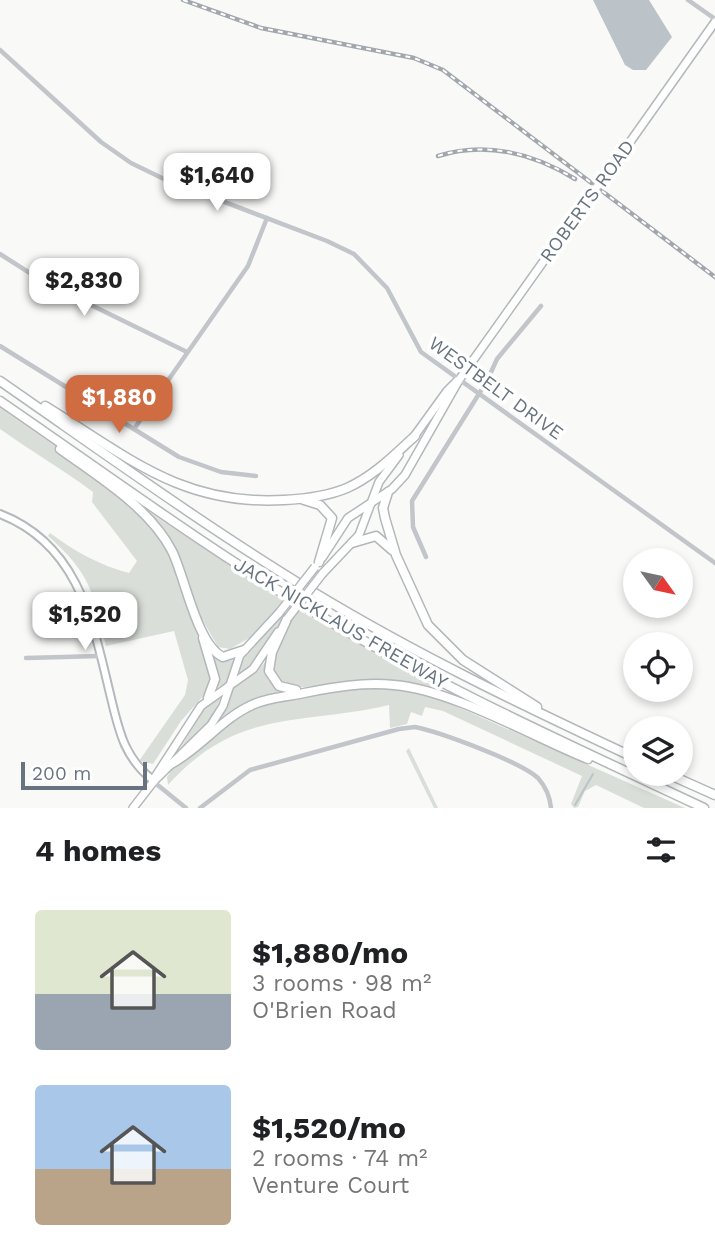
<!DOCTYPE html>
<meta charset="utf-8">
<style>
body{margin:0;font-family:"Work Sans",sans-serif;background:#f2f2f2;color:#202124;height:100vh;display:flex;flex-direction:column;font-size:26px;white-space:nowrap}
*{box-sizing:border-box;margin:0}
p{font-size:23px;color:#757577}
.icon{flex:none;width:38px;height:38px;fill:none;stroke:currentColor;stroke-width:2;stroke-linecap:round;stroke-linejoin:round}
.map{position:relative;height:808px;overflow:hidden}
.drawer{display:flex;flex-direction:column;background:#fff;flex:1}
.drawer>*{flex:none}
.needle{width:46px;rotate:123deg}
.buttons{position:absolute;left:623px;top:548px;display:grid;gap:14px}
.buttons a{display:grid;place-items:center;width:70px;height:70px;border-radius:50%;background:#fff;box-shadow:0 4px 10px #0003;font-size:35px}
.scale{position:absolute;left:21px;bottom:18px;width:126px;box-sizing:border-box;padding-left:7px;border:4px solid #67747f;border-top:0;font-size:19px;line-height:24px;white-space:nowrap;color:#67747f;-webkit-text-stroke:5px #fff;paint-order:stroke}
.price{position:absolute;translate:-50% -60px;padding:0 16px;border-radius:14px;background:#fff;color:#222;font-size:23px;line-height:46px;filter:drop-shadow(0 2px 4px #0008)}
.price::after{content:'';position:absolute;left:50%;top:42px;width:21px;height:16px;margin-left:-10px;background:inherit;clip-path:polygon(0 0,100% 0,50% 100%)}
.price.current{background:#cf6c42;color:#fff}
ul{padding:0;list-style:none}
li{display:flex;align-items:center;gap:21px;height:175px;padding:0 35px}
li span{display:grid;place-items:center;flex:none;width:196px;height:140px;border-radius:7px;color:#555}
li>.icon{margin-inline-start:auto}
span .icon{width:84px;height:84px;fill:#fffc;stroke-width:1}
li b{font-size:30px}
h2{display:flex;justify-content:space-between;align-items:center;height:84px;padding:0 35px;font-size:30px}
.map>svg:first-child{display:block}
</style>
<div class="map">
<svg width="715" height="808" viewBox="0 0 715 808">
<rect width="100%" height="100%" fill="#f9faf8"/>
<!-- green -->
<g fill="#d9ded8">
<path d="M 0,408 C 47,441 125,491 159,536 C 176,559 206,648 212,677 L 206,693 L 181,721 L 153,764 L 139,761 L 185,695 L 188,680 L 174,631 L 106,646 C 94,593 90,573 48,536 L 50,533 C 74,551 99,565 129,573 L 137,561 L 92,502 L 93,492 C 62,469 31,451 0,429 Z"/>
<polygon points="137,504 284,601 251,637 230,649 218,647 202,619 178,557"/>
<path d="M 298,610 L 446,693 L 446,694 L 423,687 L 341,684 L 293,688 L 279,682 L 272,671 C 277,647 284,629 298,610 Z"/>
<polygon points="283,615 286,616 254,663 236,677 247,652"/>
<polygon points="211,654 222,662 234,660 226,683 216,688"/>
<path d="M 267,660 C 266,676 271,687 287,692 L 216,725 L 233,688 L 254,674 Z"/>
<path d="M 377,687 L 431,695 L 685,808 L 644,808 L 596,785 L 585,791 L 578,807 L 574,808 L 571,804 L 582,776 L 443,711 L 425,707 L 422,716 L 411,712 L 407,724 L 390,728 L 389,705 C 300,726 238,707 168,785 L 167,777 L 174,767 C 196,754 212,733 234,719 C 275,693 330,691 377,687 Z"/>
<polygon points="223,693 209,723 180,749 205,707"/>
<polygon points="409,748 438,808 434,808 406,751"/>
</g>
<!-- water -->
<polygon fill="#bbc3c8" points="593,0 649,0 672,37 646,70 633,70 625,65"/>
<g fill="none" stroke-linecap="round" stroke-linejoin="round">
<!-- stream -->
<polyline stroke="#bbc3c8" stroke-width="2" points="575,805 593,774"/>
<!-- secondary casing -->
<g stroke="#b4b9bd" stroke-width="10">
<path id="secondary" d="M 0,514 C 80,545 93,624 111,698 C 119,732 125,759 154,781"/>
</g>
<!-- primary casing -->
<g stroke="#b3b8bb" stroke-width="10">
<g id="primary">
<polyline points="630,142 715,22"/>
<polyline points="413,438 447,391 457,381"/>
<polyline points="322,558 348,518 392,489 405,475 459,380 585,203"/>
<polyline points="323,573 359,535 379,482 399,455"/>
<polyline points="155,777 201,706 253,669 278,632"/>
<polyline points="133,808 154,781 211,725 223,706 240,655 279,613"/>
</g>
</g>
<!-- motorway casing -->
<g stroke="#b3b7ba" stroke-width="11">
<g id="motorway">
<path d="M 0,381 C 104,453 206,527 313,592 C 417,655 526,707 635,758"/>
<path d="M 0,401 C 102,471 201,544 307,608 C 434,684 570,745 704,808"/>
<path d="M 45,406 C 127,456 181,506 284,500 C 305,499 328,496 347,488 C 374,476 394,455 415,436"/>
<path d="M 60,449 C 99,477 150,508 172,551 C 185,577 197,645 223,657 L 244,650"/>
<polyline points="388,492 383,508 385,518 396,555 428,625 463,660 537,707"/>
<polyline points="304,500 320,505 332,518 319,562"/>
<polyline points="352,543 376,536 392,550"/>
<polyline points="287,619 272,652 269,671 279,686 296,690"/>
<polyline points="203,638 215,679 208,698"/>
<path d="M 171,764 C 201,748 221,719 252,705 C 269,697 286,697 304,693 C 334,687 363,682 394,685 C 453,690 531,736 588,759"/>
<polyline points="668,774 715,795"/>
</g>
</g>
<!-- minor -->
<g stroke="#c2c5c9" stroke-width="4.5">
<polyline points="688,0 715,19"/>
<polyline points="0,50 101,142 131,163 164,179 327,241 354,254 387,288 421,352 715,563"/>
<polyline points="0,254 44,282 187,352"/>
<polyline points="0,346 179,457 221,472 256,476"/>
<polyline points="134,429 248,266 267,218"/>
<polyline points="426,557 413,527 412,501 487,381 497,359 541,306"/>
<polyline points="26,658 100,656"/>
<polyline points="154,782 186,808"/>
<path d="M 200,808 L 250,770 L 399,729 L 415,727 C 440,732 521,762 538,778 C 546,787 550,797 551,808"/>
</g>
<!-- secondary -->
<use href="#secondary" stroke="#fff" stroke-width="6"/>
<!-- primary -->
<use href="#primary" stroke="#fff" stroke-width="7"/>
<!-- motorway -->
<use href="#motorway" stroke="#fff" stroke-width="8"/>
<!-- rail casing -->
<g stroke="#a2a7ad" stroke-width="4.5">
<g id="rail">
<polyline points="183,0 261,28 414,58 443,70 715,277"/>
<path d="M 438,156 C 485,141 533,153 575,179"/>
</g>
</g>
<!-- rail -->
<use href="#rail" stroke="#fff" stroke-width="2" stroke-dasharray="5" stroke-linecap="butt"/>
<!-- primary-bridge casing -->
<g stroke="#b3b8bb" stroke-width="10" stroke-linecap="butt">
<g id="primary-bridge">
<polyline points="585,203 630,142"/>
<polyline points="279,613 315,567"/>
<polyline points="287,619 323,573"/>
</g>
</g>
<!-- primary-bridge -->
<use href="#primary-bridge" stroke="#fff" stroke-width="7"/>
</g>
<g text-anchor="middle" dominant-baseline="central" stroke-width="7" stroke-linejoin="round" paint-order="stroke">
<!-- street labels -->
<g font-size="19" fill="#67747f" stroke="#fff">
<text transform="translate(587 201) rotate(-54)">ROBERTS ROAD</text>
<text transform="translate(496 388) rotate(36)">WESTBELT DRIVE</text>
<text transform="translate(341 623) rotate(30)">JACK NICKLAUS FREEWAY</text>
</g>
</g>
</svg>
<div class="buttons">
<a><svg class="needle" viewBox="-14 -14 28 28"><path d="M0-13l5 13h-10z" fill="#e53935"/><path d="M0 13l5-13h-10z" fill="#757577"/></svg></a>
<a><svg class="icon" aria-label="locate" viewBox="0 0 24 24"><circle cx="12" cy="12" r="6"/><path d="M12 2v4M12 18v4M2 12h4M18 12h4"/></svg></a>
<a><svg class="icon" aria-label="layers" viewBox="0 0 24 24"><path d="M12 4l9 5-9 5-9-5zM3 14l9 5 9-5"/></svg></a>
</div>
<div class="scale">200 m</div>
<b class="price" style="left:217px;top:213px">$1,640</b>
<b class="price" style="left:84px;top:318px">$2,830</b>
<b class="price current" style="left:119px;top:435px">$1,880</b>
<b class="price" style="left:85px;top:652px">$1,520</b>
</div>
<section class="drawer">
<h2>4 homes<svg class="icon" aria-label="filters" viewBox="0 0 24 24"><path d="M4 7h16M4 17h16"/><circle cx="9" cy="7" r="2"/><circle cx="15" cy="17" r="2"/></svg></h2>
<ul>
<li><span style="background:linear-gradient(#dfe7d0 60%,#9aa5b1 0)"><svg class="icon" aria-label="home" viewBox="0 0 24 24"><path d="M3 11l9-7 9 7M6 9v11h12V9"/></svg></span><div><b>$1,880/mo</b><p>3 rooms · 98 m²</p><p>O'Brien Road</p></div></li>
<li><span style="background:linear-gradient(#a9c7e8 60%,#b9a48a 0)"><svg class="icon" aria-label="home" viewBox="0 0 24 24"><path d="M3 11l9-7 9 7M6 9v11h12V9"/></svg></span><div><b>$1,520/mo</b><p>2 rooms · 74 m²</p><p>Venture Court</p></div></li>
</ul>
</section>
